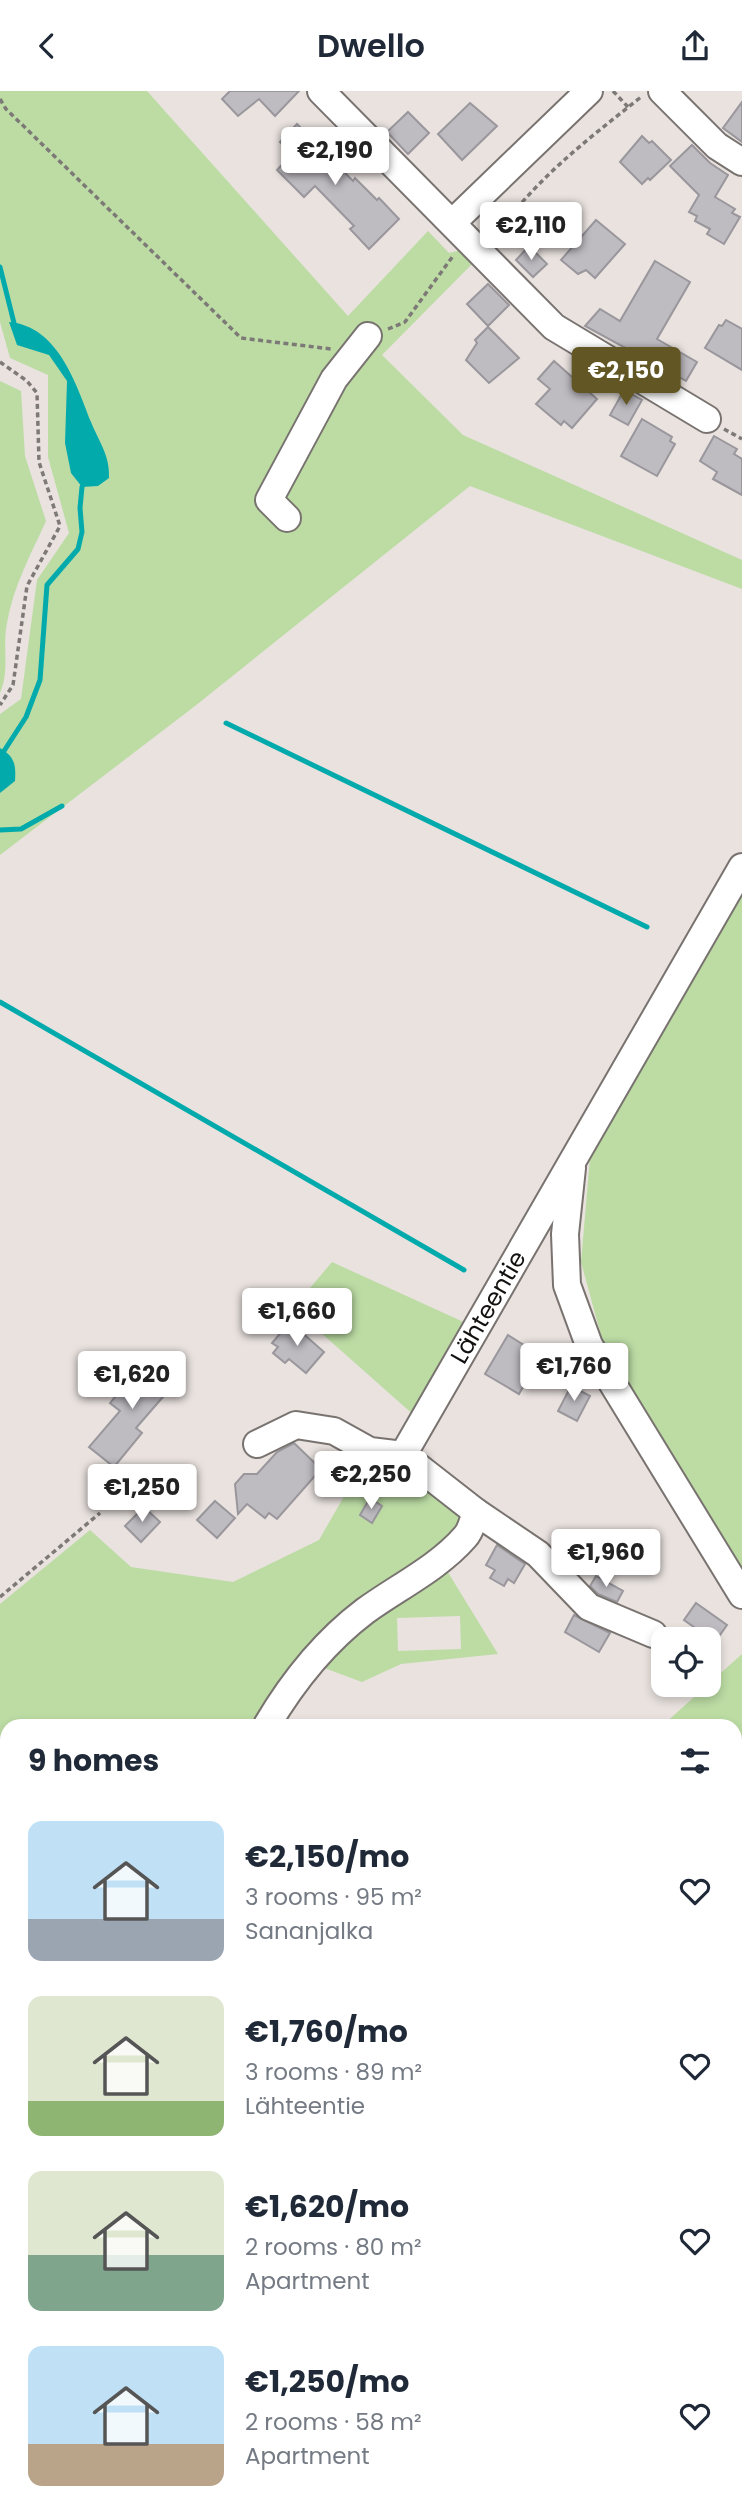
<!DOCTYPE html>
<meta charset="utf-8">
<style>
body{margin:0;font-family:Poppins,sans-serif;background:#f6f6f7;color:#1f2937;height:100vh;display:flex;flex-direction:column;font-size:26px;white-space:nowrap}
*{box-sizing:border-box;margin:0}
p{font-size:23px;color:#747a83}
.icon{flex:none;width:38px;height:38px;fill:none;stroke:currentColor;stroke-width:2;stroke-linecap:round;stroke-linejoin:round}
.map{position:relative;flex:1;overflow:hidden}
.drawer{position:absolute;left:0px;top:1628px;width:742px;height:800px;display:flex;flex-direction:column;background:#fff;border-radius:21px 21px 0 0;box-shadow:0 4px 10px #0003}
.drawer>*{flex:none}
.buttons{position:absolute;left:651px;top:1536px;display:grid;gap:14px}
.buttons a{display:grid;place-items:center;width:70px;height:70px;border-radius:14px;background:#fff;box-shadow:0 4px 10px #0003;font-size:35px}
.price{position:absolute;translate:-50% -60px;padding:0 16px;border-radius:7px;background:#fff;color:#222;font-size:23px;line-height:46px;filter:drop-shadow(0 2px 4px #0008)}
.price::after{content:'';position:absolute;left:50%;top:42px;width:21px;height:16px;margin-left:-10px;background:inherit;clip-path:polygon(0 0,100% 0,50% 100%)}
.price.selected{background:#625724;color:#fff}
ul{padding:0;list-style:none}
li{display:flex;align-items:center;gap:21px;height:175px;padding:0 28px}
li span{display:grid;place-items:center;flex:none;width:196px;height:140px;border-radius:14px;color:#555}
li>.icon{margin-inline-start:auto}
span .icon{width:84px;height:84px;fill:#fffc;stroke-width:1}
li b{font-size:30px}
h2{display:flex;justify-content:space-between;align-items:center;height:84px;padding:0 28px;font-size:30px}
header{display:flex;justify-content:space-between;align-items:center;height:91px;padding:0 28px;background:#fff;font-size:32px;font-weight:600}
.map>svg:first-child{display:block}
</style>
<header><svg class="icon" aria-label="back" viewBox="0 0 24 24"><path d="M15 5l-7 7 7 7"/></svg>Dwello<svg class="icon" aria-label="share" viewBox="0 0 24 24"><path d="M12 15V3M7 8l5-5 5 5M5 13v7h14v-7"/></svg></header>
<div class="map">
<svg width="742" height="2426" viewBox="0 0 742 2426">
<rect width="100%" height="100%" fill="#e9e2df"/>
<!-- green -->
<g fill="#bcdca4" fill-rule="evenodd">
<polygon points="0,0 147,0 348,225 428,140 449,162 466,158 477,168 382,264 463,344 742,469 742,498 470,395 195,615 0,764 0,623 21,608 37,489 69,442 48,366 48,284 10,267 0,231"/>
<path d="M 0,290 L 21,300 L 25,365 L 46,430 C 31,463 13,496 7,532 C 2,556 10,579 0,602 Z"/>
<polygon points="742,795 742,1481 605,1259 581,1171 590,1067"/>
<polygon points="332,1171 468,1233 416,1326 293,1217"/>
<path d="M 366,1367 L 400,1370 L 471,1423 L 438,1465 L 498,1563 L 401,1573 L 362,1591 L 316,1574 L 271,1634 L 7,1634 L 7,1668 L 2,1667 L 7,1720 L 7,2208 L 0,2209 L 0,1513 L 90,1439 L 131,1476 L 233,1491 L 319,1449 ZM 460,1525 L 461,1558 L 398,1560 L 397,1527 Z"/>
<polygon points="742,1563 742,1863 735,1870 735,1634 663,1634"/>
<polygon points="735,2039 742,2048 742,2426 105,2426 103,2420 735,2420"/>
</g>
<!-- water -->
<g fill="#03aaac">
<path d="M 9,231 C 58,235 76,293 91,331 C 99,351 110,364 109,387 L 98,395 L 82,396 L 71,382 L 65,352 L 67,290 L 49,264 L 17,254 Z"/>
<path d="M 0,657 C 15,666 16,674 15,690 L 0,702 Z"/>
</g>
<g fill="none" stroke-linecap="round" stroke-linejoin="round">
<!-- stream -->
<g stroke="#03aaac" stroke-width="5">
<polyline points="0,176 14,232"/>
<polyline points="226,632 647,836"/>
<polyline points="4,660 26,626 40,589 47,494 78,458 82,441 80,417 82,396"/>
<polyline points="0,739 21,738 62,715"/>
<polyline points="0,911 464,1179"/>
</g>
</g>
<!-- building -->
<g fill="#bebbc1" stroke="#99969c" stroke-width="2">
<polygon points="230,0 299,0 275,25 259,8 238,25 222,8"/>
<polygon points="742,11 742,51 723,37"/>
<polygon points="470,12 497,35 462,69 438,43"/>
<polygon points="408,21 429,42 408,63 387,41"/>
<polygon points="297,33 353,90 355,87 377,109 379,107 399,128 369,158 350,138 354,135 315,95 304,106 277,79 292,63 280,51"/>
<polygon points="642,45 649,52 652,50 671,69 650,89 648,87 642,93 620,71"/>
<polygon points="692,54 710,72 728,84 715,106 735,118 732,122 740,126 724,153 707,143 710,138 695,130 697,125 689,121 699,104 670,75"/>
<polygon points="596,129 625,153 595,187 586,179 578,183 561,169"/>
<polygon points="529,155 547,173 533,186 516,169"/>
<polygon points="655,170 690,191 657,248 697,271 686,290 585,235 600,218 620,230"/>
<polygon points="488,193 509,214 488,235 467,213"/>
<polygon points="726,229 742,238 742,279 705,257 719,234 722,235"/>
<polygon points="488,236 519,267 489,292 466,269 477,252 475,249"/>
<polygon points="554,270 597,308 572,337 564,330 561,334 536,313 550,298 538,288"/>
<polygon points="624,299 642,309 628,334 610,324"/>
<polygon points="642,328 672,346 670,350 675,353 657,385 621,365"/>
<polygon points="714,345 737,358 734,363 742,368 742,404 713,388 717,381 700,370"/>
<polygon points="290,1231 324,1261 306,1282 289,1268 285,1272 273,1262 278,1256 272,1252"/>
<polygon points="508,1244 535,1261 523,1281 529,1285 519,1303 485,1283"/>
<polygon points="147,1267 175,1292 136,1337 142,1342 114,1376 89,1356 120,1320 110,1312"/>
<polygon points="571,1295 590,1305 577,1330 558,1320"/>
<polygon points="294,1352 321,1378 277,1428 269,1422 265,1427 247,1413 238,1423 235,1393 244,1383 257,1383 277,1361"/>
<polygon points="370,1407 382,1415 372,1432 360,1424"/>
<polygon points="215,1410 235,1427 217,1447 197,1429"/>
<polygon points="144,1416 160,1431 141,1451 125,1435"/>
<polygon points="497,1454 525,1473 514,1492 508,1488 504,1495 490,1487 495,1479 486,1474"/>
<polygon points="596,1485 623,1500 617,1511 598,1503 590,1495"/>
<polygon points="696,1512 727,1534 715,1551 684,1529"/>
<polygon points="574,1524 610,1542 599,1561 565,1541"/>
</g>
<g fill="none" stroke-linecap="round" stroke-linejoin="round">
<!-- minor casing -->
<g stroke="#797370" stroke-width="30">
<g id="minor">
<polyline points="321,0 554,236 707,328"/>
<polyline points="662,0 717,55 742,71"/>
<polyline points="452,132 589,0"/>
<polyline points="287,427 269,409 334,288 368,245"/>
<polyline points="572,1077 565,1143 567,1194 589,1254 742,1504"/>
<path d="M 257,1353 L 296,1334 L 334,1340 L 370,1360 L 403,1364 L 476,1421 C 473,1429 471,1440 465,1446 C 438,1477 398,1496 365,1520 C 324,1551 293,1590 267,1634"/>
<polyline points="403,1364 742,776"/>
<polyline points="476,1421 538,1463 589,1516 653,1543"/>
</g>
</g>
<!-- path -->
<g stroke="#7d7977" stroke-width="3.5" stroke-dasharray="5 3.5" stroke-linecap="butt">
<polyline points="613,0 628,16"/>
<polyline points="0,8 6,18 241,247 331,258"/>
<polyline points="490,124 502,135"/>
<path d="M 496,145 C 535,88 587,49 641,6"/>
<polyline points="388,238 405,231 453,165"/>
<polyline points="0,271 27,290 37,302 39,371 60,435 27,495 13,594 0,614"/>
<polyline points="724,338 742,348"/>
<polyline points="0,1506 100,1422"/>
</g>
<!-- minor -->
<use href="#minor" stroke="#fff" stroke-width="26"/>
</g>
<g text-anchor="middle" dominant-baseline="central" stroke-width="6" stroke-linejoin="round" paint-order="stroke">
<!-- street labels -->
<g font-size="24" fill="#131110" stroke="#fff">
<text transform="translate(488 1216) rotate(-60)">Lähteentie</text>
</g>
</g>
</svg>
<div class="buttons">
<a><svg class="icon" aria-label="locate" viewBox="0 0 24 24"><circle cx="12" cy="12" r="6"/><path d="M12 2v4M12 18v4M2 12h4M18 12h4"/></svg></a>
</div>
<b class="price" style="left:335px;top:96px">€2,190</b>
<b class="price" style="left:531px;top:171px">€2,110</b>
<b class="price selected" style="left:626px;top:316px">€2,150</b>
<b class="price" style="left:297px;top:1257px">€1,660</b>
<b class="price" style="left:574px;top:1312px">€1,760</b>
<b class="price" style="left:132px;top:1320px">€1,620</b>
<b class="price" style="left:371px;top:1420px">€2,250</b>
<b class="price" style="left:142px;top:1433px">€1,250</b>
<b class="price" style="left:606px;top:1498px">€1,960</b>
<section class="drawer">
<h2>9 homes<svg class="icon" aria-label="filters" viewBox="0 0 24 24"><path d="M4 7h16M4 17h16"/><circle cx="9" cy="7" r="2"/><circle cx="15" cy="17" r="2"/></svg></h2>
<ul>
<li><span style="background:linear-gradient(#bfe0f5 70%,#9aa5b1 0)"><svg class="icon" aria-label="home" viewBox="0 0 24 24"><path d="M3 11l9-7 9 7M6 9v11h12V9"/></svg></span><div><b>€2,150/mo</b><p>3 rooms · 95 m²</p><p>Sananjalka</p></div><svg class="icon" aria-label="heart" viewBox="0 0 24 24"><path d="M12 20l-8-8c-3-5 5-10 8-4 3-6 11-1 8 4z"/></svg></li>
<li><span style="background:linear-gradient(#dfe7d0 75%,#8fb573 0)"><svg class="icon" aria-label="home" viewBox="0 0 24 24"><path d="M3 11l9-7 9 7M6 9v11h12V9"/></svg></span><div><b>€1,760/mo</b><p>3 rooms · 89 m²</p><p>Lähteentie</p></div><svg class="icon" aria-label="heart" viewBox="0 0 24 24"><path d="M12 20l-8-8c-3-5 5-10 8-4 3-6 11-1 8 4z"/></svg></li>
<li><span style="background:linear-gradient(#dfe7d0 60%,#7fa58c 0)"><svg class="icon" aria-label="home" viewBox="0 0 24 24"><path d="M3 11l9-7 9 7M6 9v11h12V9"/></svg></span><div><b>€1,620/mo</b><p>2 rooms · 80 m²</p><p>Apartment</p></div><svg class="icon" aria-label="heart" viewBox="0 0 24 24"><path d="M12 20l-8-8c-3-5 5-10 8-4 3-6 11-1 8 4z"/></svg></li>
<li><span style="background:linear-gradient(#bfe0f5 70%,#b9a48a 0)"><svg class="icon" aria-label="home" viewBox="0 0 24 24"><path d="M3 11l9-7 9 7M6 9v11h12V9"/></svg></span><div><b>€1,250/mo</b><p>2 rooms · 58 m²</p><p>Apartment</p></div><svg class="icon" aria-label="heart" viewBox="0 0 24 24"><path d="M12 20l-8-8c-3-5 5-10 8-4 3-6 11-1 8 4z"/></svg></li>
</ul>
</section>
</div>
